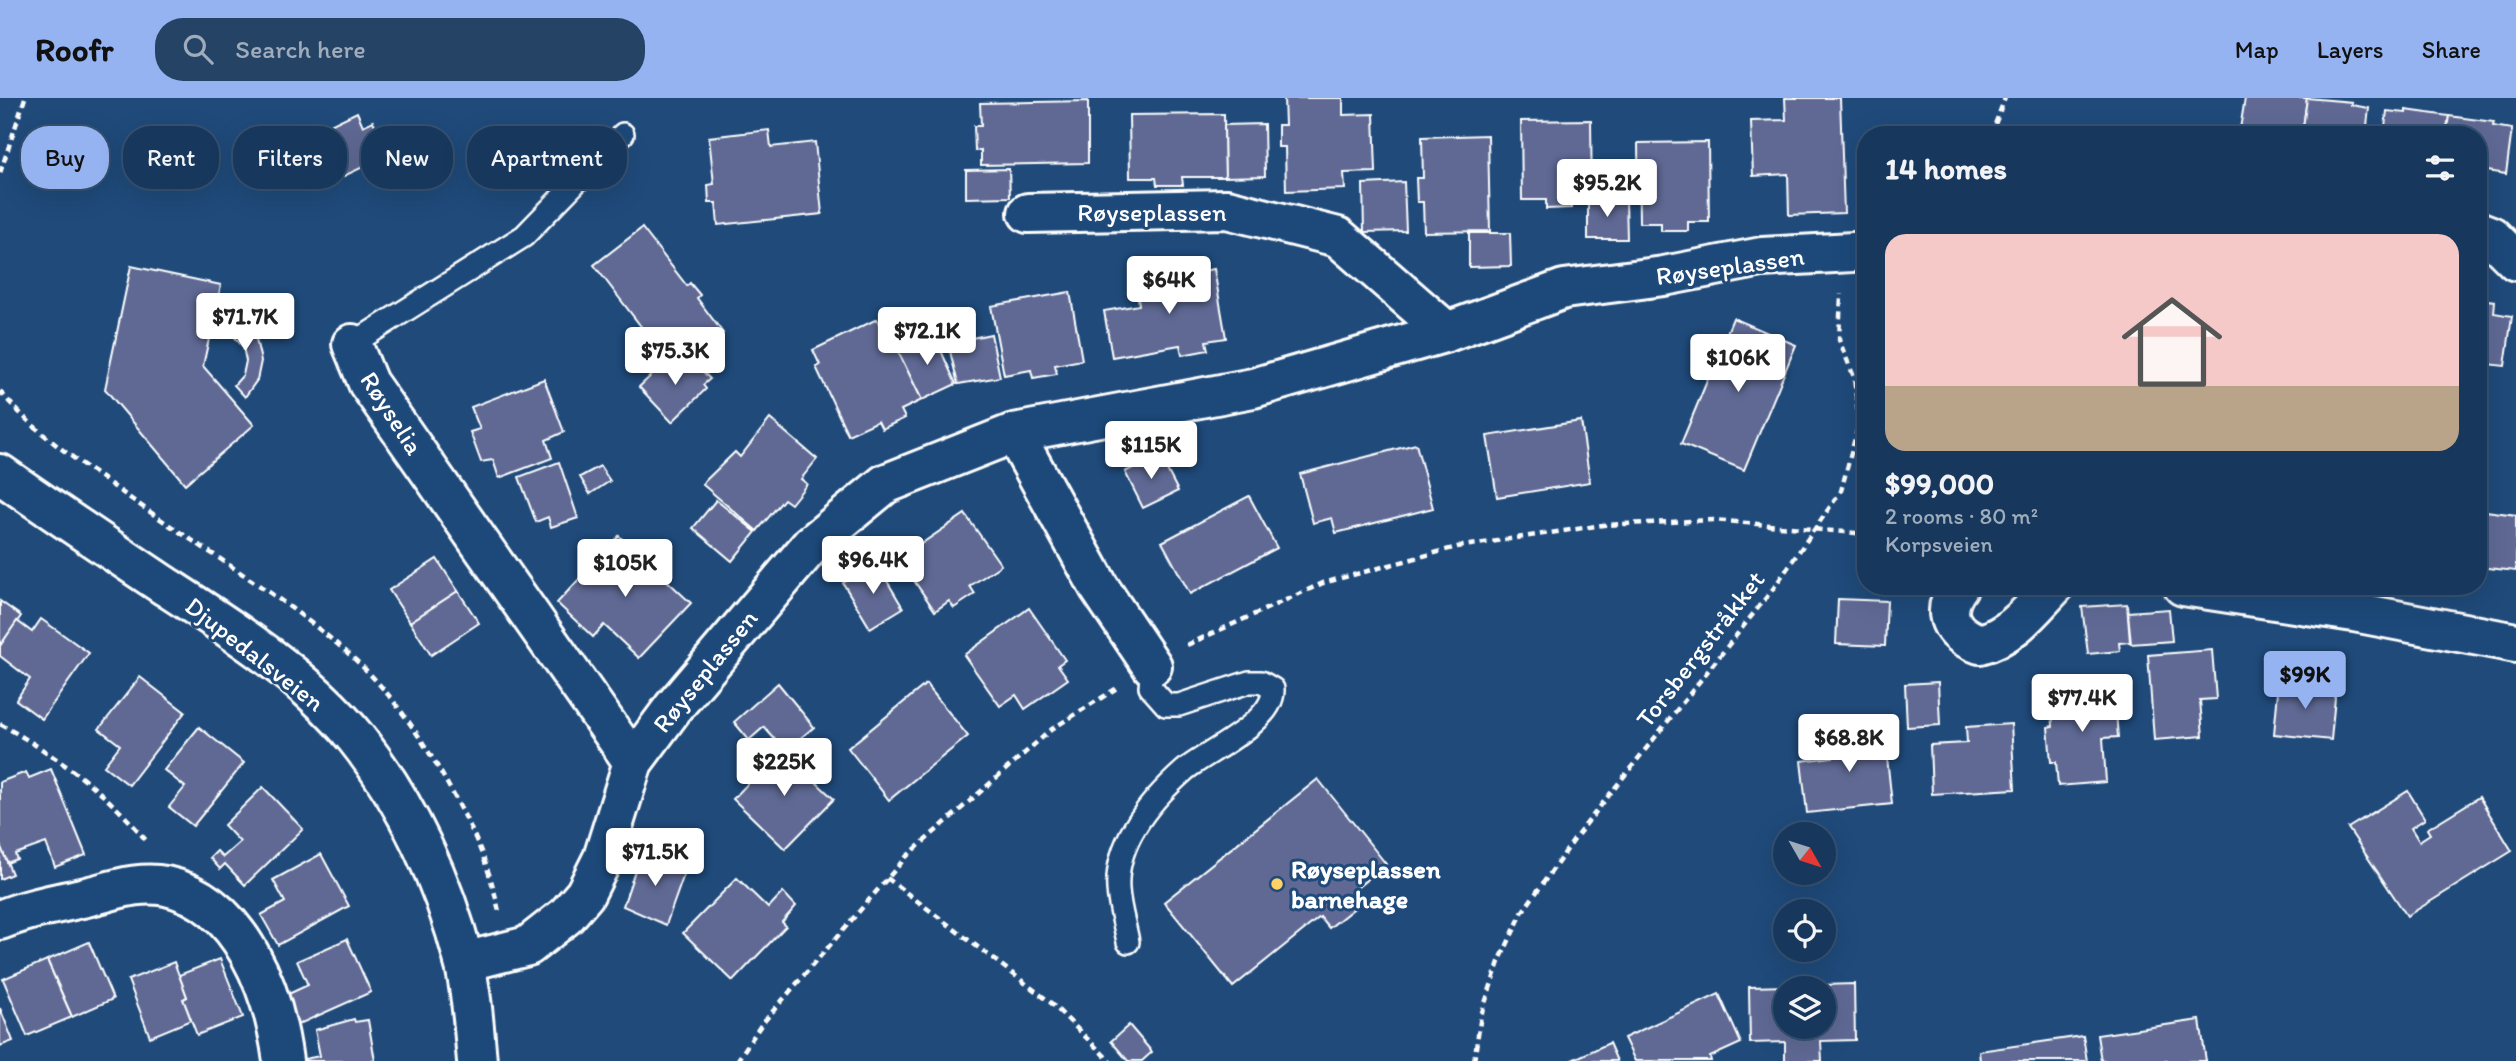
<!DOCTYPE html>
<meta charset="utf-8">
<style>
body{margin:0;font-family:Itim,sans-serif;background:#244365;color:#f1f3f6;height:100vh;display:flex;flex-direction:column;font-size:26px;white-space:nowrap}
*{box-sizing:border-box;margin:0}
p{font-size:23px;color:#9eacbb}
.icon{flex:none;width:38px;height:38px;fill:none;stroke:currentColor;stroke-width:2;stroke-linecap:round;stroke-linejoin:round}
.map{position:relative;flex:1;overflow:hidden}
.sheet{position:absolute;left:1857px;top:28px;width:630px;height:469px;display:flex;flex-direction:column;background:#17385c;border-radius:28px;box-shadow:0 7px 28px #0002,0 0 0 2px #365272}
.sheet>*{flex:none}
.top-card{position:absolute;left:21px;top:28px;width:665px;height:63px;display:flex;gap:14px}
.needle{width:46px;rotate:129deg}
.buttons{position:absolute;left:1773px;top:724px;display:grid;gap:14px}
.buttons a{display:grid;place-items:center;width:63px;height:63px;border-radius:50%;background:#17385c;box-shadow:0 7px 28px #0002,0 0 0 2px #365272;font-size:35px}
.price{position:absolute;translate:-50% -60px;padding:0 16px;border-radius:7px;background:#fff;color:#222;font-size:23px;line-height:46px;filter:drop-shadow(0 2px 4px #0008)}
.price::after{content:'';position:absolute;left:50%;top:42px;width:21px;height:16px;margin-left:-10px;background:inherit;clip-path:polygon(0 0,100% 0,50% 100%)}
.price.current{background:#95b2f1;color:#111}
ul{padding:0;list-style:none}
li{display:grid;align-content:center;gap:14px;height:371px;padding:0 28px}
li+li{border-top:2px solid #365272}
li span{display:grid;place-items:center;height:217px;border-radius:21px;color:#555}
li>.icon{margin-inline-start:auto}
span .icon{width:126px;height:126px;fill:#fffc;stroke-width:1}
li b{font-size:30px}
h2{display:flex;justify-content:space-between;align-items:center;height:84px;padding:0 28px;font-size:30px}
.tag{padding:0 24px;border-radius:28px;background:#17385c;box-shadow:0 7px 28px #0002,0 0 0 2px #365272;font-size:24px;line-height:63px}
.tag.current{background:#95b2f1;color:#111}
header{display:flex;align-items:center;gap:42px;box-sizing:border-box;height:98px;padding:0 35px;background:#95b2f1;color:#111}
header strong{font-size:33px}
nav{display:flex;gap:38px;margin-inline-start:auto;font-size:24px}
.search{width:490px;height:63px;background:#244365;display:flex;align-items:center;gap:18px;box-sizing:border-box;padding:0 24px;border-radius:28px;color:#9eacbb;font-size:26px}
.map>svg:first-child{display:block}
</style>
<header>
<strong>Roofr</strong>
<div class="search"><svg class="icon" aria-label="search" viewBox="0 0 24 24"><circle cx="10" cy="10" r="6"/><path d="M15 15l6 6"/></svg>Search here</div>
<nav><a>Map</a><a>Layers</a><a>Share</a></nav>
</header>
<div class="map">
<svg width="2516" height="963" viewBox="0 0 2516 963">
<rect width="100%" height="100%" fill="#1f4a7a"/>
<filter id="ink" filterUnits="userSpaceOnUse"><feTurbulence type="fractalNoise" baseFrequency=".0143" numOctaves="2"/><feDisplacementMap in="SourceGraphic" scale="14" xChannelSelector="R" yChannelSelector="G"/><feConvolveMatrix kernelMatrix="1 2 1 2 8 2 1 2 1" color-interpolation-filters="sRGB"/></filter>
<g filter="url(#ink)">
<!-- building -->
<g fill="#5e6994" stroke="#fff" stroke-width="2" fill-rule="evenodd">
<polygon points="1284,0 1343,0 1343,17 1374,16 1376,74 1344,75 1345,91 1286,93 1285,49 1278,49 1278,27 1285,27"/>
<polygon points="1785,0 1840,0 1844,115 1789,117 1788,76 1753,78 1751,23 1786,22"/>
<polygon points="2245,0 2307,0 2302,37 2239,37"/>
<polygon points="2307,0 2352,4 2351,7 2369,10 2366,37 2302,37"/>
<polygon points="1088,3 1088,65 981,67 981,52 975,53 974,28 981,28 980,5"/>
<polygon points="2406,12 2449,18 2446,37 2384,37 2387,13 2406,15"/>
<polygon points="357,14 363,28 373,23 383,44 372,49 378,62 344,78 339,66 335,68 330,59 334,57 322,31"/>
<polygon points="1224,16 1225,79 1182,79 1183,87 1157,87 1156,80 1130,80 1129,17"/>
<polygon points="2449,18 2494,24 2493,28 2512,31 2506,76 2487,73 2486,77 2478,76 2478,37 2446,37"/>
<polygon points="1591,22 1592,101 1571,102 1571,110 1546,111 1546,102 1522,102 1521,23"/>
<polygon points="1264,26 1265,78 1225,79 1224,27"/>
<polygon points="769,32 771,49 815,44 822,116 718,127 716,105 709,105 708,87 714,86 709,39"/>
<polygon points="1488,37 1490,133 1424,134 1423,104 1417,104 1416,80 1423,80 1422,39"/>
<polygon points="1708,44 1709,124 1688,124 1688,133 1661,133 1661,125 1639,125 1638,45"/>
<polygon points="1009,71 1010,99 966,100 966,72"/>
<polygon points="1404,84 1406,133 1364,134 1363,86"/>
<polygon points="1626,101 1627,141 1588,141 1588,102"/>
<polygon points="642,130 687,188 690,185 700,197 697,200 723,235 689,261 681,250 666,261 594,167"/>
<polygon points="1469,135 1510,135 1511,168 1469,169"/>
<polygon points="131,168 221,187 203,268 254,327 185,386 105,291"/>
<polygon points="1214,171 1226,240 1206,243 1208,252 1182,257 1180,247 1112,259 1104,213 1139,207 1136,185"/>
<polygon points="1070,194 1082,262 1055,267 1057,276 1033,280 1031,272 1004,277 991,208"/>
<polygon points="2478,201 2495,203 2494,215 2512,218 2505,268 2487,266 2485,276 2478,275"/>
<polygon points="224,216 242,225 256,241 261,263 257,282 245,299 234,287 243,277 246,263 243,249 234,238 221,232"/>
<polygon points="1733,220 1796,247 1744,372 1681,346"/>
<polygon points="877,221 884,236 889,234 922,302 901,312 905,320 882,331 878,323 848,337 816,269 820,267 813,252"/>
<polygon points="991,236 1000,279 958,286 948,245"/>
<polygon points="934,237 956,286 922,302 898,253"/>
<polygon points="674,256 687,270 694,264 710,281 703,287 706,291 672,324 639,289"/>
<polygon points="544,281 564,334 546,342 552,360 499,380 493,362 481,364 470,334 480,331 471,309"/>
<polygon points="770,321 817,361 801,381 807,386 791,406 784,401 757,433 702,386 735,354 740,359"/>
<polygon points="1581,323 1590,384 1497,399 1487,338"/>
<polygon points="1416,346 1433,410 1336,435 1332,420 1313,425 1300,376"/>
<polygon points="1159,356 1178,393 1143,410 1125,374"/>
<polygon points="559,364 578,420 551,429 548,419 536,424 519,379"/>
<polygon points="600,368 610,383 590,396 580,379"/>
<polygon points="1249,398 1277,450 1190,496 1162,444"/>
<polygon points="716,402 756,434 732,463 693,430"/>
<polygon points="2478,412 2516,417 2516,473 2478,469"/>
<polygon points="965,416 1001,467 970,488 975,496 954,510 949,503 935,513 899,461"/>
<polygon points="619,438 691,505 639,560 604,527 593,539 557,505"/>
<polygon points="437,461 458,493 410,524 389,492"/>
<polygon points="877,466 903,510 870,530 843,485"/>
<polygon points="458,493 479,525 431,557 410,524"/>
<polygon points="1838,501 1887,503 1885,548 1836,546"/>
<polygon points="0,503 21,518 0,548"/>
<polygon points="2127,506 2130,544 2119,545 2120,553 2088,556 2082,509"/>
<polygon points="1029,510 1065,562 1058,567 1068,581 1025,611 1016,597 1000,608 964,557"/>
<polygon points="2169,511 2172,543 2131,546 2128,514"/>
<polygon points="41,521 89,555 42,621 16,602 30,581 0,558 0,548 17,523 32,534"/>
<polygon points="2212,552 2216,601 2200,602 2203,638 2154,642 2148,557"/>
<polygon points="140,579 185,614 129,687 104,668 120,647 99,631"/>
<polygon points="2279,583 2336,589 2331,642 2274,636"/>
<polygon points="1938,584 1940,627 1907,629 1905,586"/>
<polygon points="778,585 814,629 785,653 764,629 749,642 734,624"/>
<polygon points="926,586 968,638 889,702 848,650"/>
<polygon points="2114,589 2118,639 2103,640 2106,684 2058,688 2056,664 2051,664 2048,629 2053,628 2051,594"/>
<polygon points="2011,626 2015,691 1932,696 1930,647 1967,645 1966,629"/>
<polygon points="199,629 244,665 193,728 169,709 185,689 164,672"/>
<polygon points="1884,631 1892,706 1807,715 1801,663 1833,659 1831,637"/>
<polygon points="782,650 797,664 800,661 821,681 817,685 834,701 785,751 733,701"/>
<polygon points="51,671 86,757 55,769 46,745 15,756 17,761 7,765 0,747 0,684 26,674 29,680"/>
<polygon points="1318,681 1386,766 1353,793 1362,804 1329,830 1320,819 1233,889 1164,804"/>
<polygon points="263,689 303,731 245,787 225,766 220,771 210,760 217,753 223,759 240,744 224,727"/>
<polygon points="2408,693 2425,721 2411,730 2419,743 2430,736 2427,731 2479,699 2512,753 2407,818 2348,730"/>
<polygon points="0,747 12,776 0,781"/>
<polygon points="641,755 687,768 666,827 623,808"/>
<polygon points="321,756 349,808 278,847 261,817 285,804 273,782"/>
<polygon points="737,780 768,810 783,794 796,808 782,824 786,828 733,883 683,835"/>
<polygon points="347,841 371,894 297,927 284,898 308,887 297,863"/>
<polygon points="89,844 113,901 72,919 47,862"/>
<polygon points="220,861 243,919 197,937 183,901 187,899 179,877"/>
<polygon points="47,862 72,919 27,938 3,881"/>
<polygon points="174,864 187,899 183,901 191,922 150,939 128,882"/>
<path d="M 1854,886 L 1855,942 L 1821,943 L 1822,963 L 1785,963 L 1785,944 L 1750,945 L 1749,889 ZM 1785,891 L 1824,891 L 1824,929 L 1785,929 Z"/>
<polygon points="1719,896 1741,945 1710,959 1711,963 1635,963 1624,940"/>
<polygon points="0,910 13,943 0,948"/>
<polygon points="354,921 355,924 368,922 375,963 294,963 320,958 315,932"/>
<polygon points="2200,922 2206,963 2101,963 2097,937"/>
<polygon points="1129,927 1152,954 1142,963 1128,963 1111,943"/>
<polygon points="2083,938 2087,963 1980,963 1979,953"/>
<polygon points="1609,945 1617,963 1570,963"/>
</g>
<g fill="none" stroke-linecap="round" stroke-linejoin="round">
<!-- service casing -->
<g stroke="#fff" stroke-width="26">
<g id="service">
<polyline points="352,246 524,138 623,36"/>
<path d="M 1128,844 C 1125,827 1119,809 1118,791 C 1115,744 1152,701 1185,672 C 1208,653 1275,624 1273,591 L 1261,584 L 1249,584 L 1179,607 L 1166,607 L 1150,589 L 1152,568"/>
</g>
</g>
<!-- minor casing -->
<g stroke="#fff" stroke-width="44">
<g id="minor">
<polyline points="1028,115 1227,111 1338,139 1447,234"/>
<polyline points="2478,133 2491,138 2516,163"/>
<polyline points="352,246 368,285 633,664"/>
<polyline points="1014,335 1099,489 1152,568"/>
<path d="M 1959,488 C 1939,515 1951,536 1980,546 C 2012,538 2032,511 2054,488"/>
<polyline points="2183,488 2354,514 2516,545"/>
<path d="M 0,822 C 26,811 55,806 82,800 C 110,794 137,782 166,788 C 242,804 274,895 283,963"/>
<polyline points="464,864 528,848 566,818 585,796 603,760 633,664 673,610 811,447 885,386 1014,335 1253,290 1447,234 1564,191 1664,178 1762,159 1853,154"/>
</g>
</g>
<!-- tertiary casing -->
<g stroke="#fff" stroke-width="44">
<path id="tertiary" d="M 0,376 C 53,413 108,450 162,486 C 230,530 305,577 356,640 C 407,704 444,785 464,863 C 472,895 474,931 477,963"/>
</g>
<!-- path -->
<g stroke="#fff" stroke-width="4.5" stroke-dasharray="7 5" stroke-linecap="butt">
<polyline points="1991,37 2005,0"/>
<polyline points="1994,37 2084,34 2099,37"/>
<polyline points="0,75 25,0"/>
<path d="M 0,293 C 36,337 84,367 130,400 C 203,452 282,497 350,557 C 390,592 422,640 448,687 C 471,727 490,768 499,814"/>
<polyline points="1187,547 1323,485 1457,449 1603,427 1714,422 1866,436"/>
<path d="M 0,626 C 54,656 110,696 148,745"/>
<polyline points="887,780 1050,904 1110,963"/>
<polyline points="737,963 761,927 906,759 1052,631 1117,590"/>
<polyline points="1474,963 1481,917 1499,864 1523,813 1579,735 1773,491 1841,393 1859,325 1854,279 1839,242 1841,196"/>
</g>
<!-- service -->
<use href="#service" stroke="#1f4a7a" stroke-width="21"/>
<!-- minor -->
<use href="#minor" stroke="#1f4a7a" stroke-width="38"/>
<!-- tertiary -->
<use href="#tertiary" stroke="#1f4a7a" stroke-width="38"/>
</g>
</g>
<!-- markers -->
<circle fill="#ffd166" stroke="#1f4a7a" stroke-width="2.5" cx="1277" cy="786" r="7"/>
<g text-anchor="middle" dominant-baseline="central" stroke-width="6" stroke-linejoin="round" paint-order="stroke">
<!-- street labels -->
<g font-size="26" fill="#fff" stroke="#1f4a7a">
<text x="1152" y="114">Røyseplassen</text>
<text transform="translate(1730 168) rotate(-8)">Røyseplassen</text>
<text transform="translate(392 315) rotate(57)">Røyselia</text>
<text transform="translate(1700 551) rotate(-52)">Torsbergstråkket</text>
<text transform="translate(255 556) rotate(38)">Djupedalsveien</text>
<text transform="translate(705 573) rotate(-51)">Røyseplassen</text>
</g>
<!-- poi labels -->
<g font-size="26" font-weight="bold" fill="#fff" stroke="#1f4a7a" text-anchor="start">
<text x="1291" y="771">Røyseplassen<tspan x="1291" dy="30">barnehage</tspan></text>
</g>
</g>
</svg>
<div class="buttons">
<a><svg class="needle" viewBox="-14 -14 28 28"><path d="M0-13l5 13h-10z" fill="#e53935"/><path d="M0 13l5-13h-10z" fill="#9eacbb"/></svg></a>
<a><svg class="icon" aria-label="locate" viewBox="0 0 24 24"><circle cx="12" cy="12" r="6"/><path d="M12 2v4M12 18v4M2 12h4M18 12h4"/></svg></a>
<a><svg class="icon" aria-label="layers" viewBox="0 0 24 24"><path d="M12 4l9 5-9 5-9-5zM3 14l9 5 9-5"/></svg></a>
</div>
<b class="price" style="left:1607px;top:121px">$95.2K</b>
<b class="price" style="left:1169px;top:218px">$64K</b>
<b class="price" style="left:245px;top:255px">$71.7K</b>
<b class="price" style="left:927px;top:269px">$72.1K</b>
<b class="price" style="left:675px;top:289px">$75.3K</b>
<b class="price" style="left:1738px;top:296px">$106K</b>
<b class="price" style="left:1151px;top:383px">$115K</b>
<b class="price" style="left:873px;top:498px">$96.4K</b>
<b class="price" style="left:625px;top:501px">$105K</b>
<b class="price current" style="left:2305px;top:613px">$99K</b>
<b class="price" style="left:2082px;top:636px">$77.4K</b>
<b class="price" style="left:1849px;top:676px">$68.8K</b>
<b class="price" style="left:784px;top:700px">$225K</b>
<b class="price" style="left:655px;top:790px">$71.5K</b>
<div class="top-card">
<a class="tag current">Buy</a>
<a class="tag">Rent</a>
<a class="tag">Filters</a>
<a class="tag">New</a>
<a class="tag">Apartment</a>
</div>
<section class="sheet">
<h2>14 homes<svg class="icon" aria-label="filters" viewBox="0 0 24 24"><path d="M4 7h16M4 17h16"/><circle cx="9" cy="7" r="2"/><circle cx="15" cy="17" r="2"/></svg></h2>
<ul>
<li><span style="background:linear-gradient(#f6c9c9 70%,#b9a48a 0)"><svg class="icon" aria-label="home" viewBox="0 0 24 24"><path d="M3 11l9-7 9 7M6 9v11h12V9"/></svg></span><div><b>$99,000</b><p>2 rooms · 80 m²</p><p>Korpsveien</p></div></li>
</ul>
</section>
</div>
